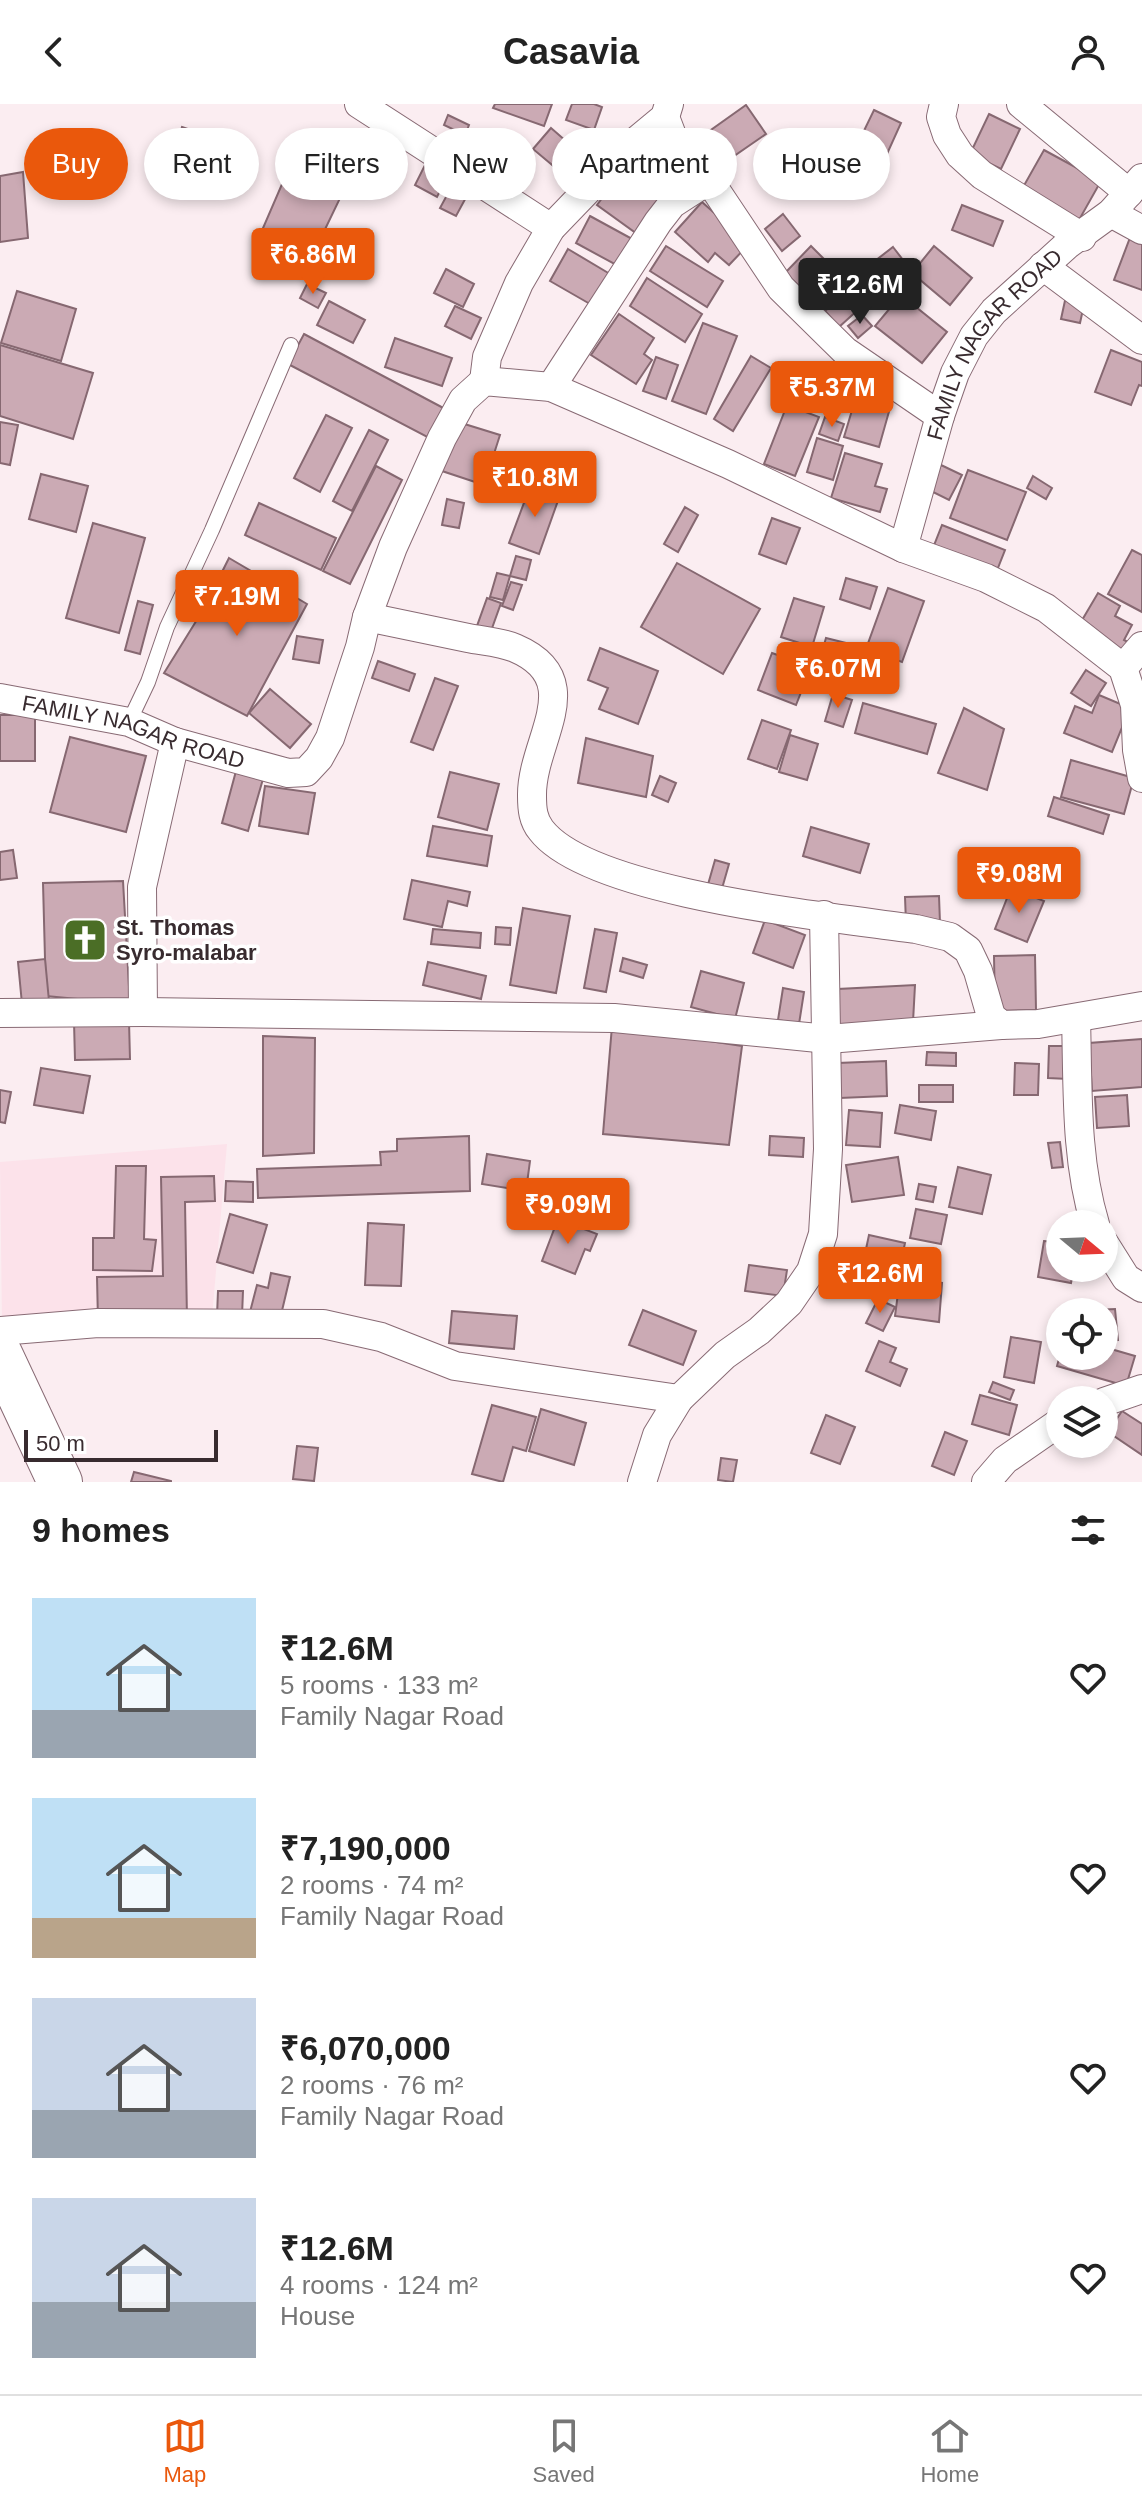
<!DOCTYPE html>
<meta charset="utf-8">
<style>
body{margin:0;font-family:Arial,sans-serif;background:#f6f6f6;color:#222;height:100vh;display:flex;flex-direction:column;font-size:30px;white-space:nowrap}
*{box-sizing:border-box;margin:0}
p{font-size:26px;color:#767676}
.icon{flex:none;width:44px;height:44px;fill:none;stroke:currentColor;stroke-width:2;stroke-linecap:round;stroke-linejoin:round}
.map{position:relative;height:1378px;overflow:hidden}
.sheet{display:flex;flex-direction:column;background:#fff;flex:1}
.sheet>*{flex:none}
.hud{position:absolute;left:24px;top:24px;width:1094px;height:72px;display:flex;gap:16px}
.needle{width:52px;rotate:109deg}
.tools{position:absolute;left:1046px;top:1106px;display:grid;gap:16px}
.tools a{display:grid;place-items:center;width:72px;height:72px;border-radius:50%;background:#fff;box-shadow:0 4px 12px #0003;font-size:40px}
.scale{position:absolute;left:24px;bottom:20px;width:194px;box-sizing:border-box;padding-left:8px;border:4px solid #382b2f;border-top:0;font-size:22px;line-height:28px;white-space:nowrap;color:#382b2f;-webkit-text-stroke:6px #fff;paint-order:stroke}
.price{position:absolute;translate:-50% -68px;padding:0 18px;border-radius:8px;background:#ea580c;color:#fff;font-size:26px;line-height:52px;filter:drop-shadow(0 2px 4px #0008)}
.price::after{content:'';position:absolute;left:50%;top:48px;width:24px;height:18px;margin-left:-12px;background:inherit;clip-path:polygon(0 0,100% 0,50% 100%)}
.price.selected{background:#222;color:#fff}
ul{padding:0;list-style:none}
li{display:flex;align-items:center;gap:24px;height:200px;padding:0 32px}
li span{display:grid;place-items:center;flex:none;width:224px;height:160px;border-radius:0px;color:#555}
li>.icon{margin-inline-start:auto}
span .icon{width:96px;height:96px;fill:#fffc;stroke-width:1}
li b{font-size:34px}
h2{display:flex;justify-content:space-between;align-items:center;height:96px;padding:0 32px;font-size:34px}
.pill{padding:0 28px;border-radius:36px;background:#fff;box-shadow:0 4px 12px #0003;font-size:28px;line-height:72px}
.pill.selected{background:#ea580c;color:#fff}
header{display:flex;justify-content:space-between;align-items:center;height:104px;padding:0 32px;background:#fff;font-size:36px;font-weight:700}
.tab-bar{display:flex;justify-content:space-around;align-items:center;height:112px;border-top:2px solid #e0e0e0;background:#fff;font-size:22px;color:#767676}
.tab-bar a{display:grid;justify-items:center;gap:4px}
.tab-bar .selected{color:#ea580c}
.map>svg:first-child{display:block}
</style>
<header><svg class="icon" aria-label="back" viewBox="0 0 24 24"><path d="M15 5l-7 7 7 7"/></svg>Casavia<svg class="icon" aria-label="person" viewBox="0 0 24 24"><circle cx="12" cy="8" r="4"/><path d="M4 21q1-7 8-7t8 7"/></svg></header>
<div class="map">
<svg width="1142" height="1378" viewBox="0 0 1142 1378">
<rect width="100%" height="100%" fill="#fbedf1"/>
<!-- built -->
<polygon fill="#fce2ea" points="227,1040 212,1213 2,1219 0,1058"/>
<!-- building -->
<g fill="#cbaab4" stroke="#866871" stroke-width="2">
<polygon points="495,0 552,0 544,22 493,4"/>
<polygon points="572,0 594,0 602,3 594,26 566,16"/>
<polygon points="746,1 766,30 721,61 701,33"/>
<polygon points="874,6 901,19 887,50 859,37"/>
<polygon points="989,10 1020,25 1001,65 970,50"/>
<polygon points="448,11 469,21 465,31 444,21"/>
<polygon points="182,23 234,41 218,89 167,72"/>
<polygon points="551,24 574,44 557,65 533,45"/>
<polygon points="1044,46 1101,77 1079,116 1022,85"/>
<polygon points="34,49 60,50 60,65 34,65"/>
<polygon points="72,56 101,64 94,88 65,80"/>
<polygon points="292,57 343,88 316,144 260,131"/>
<polygon points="425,61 447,73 437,93 415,81"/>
<polygon points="623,66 665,97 640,132 597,101"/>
<polygon points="23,68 28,134 0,138 0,72"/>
<polygon points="453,80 469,88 456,112 440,104"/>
<polygon points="702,98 749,140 729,161 715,149 708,158 675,128"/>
<polygon points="962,101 1003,117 993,142 952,126"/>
<polygon points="783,110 800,132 782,147 765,125"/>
<polygon points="590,112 634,136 620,163 576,139"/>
<polygon points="1131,131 1142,135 1142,186 1114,176"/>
<polygon points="666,142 723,177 707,203 650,167"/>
<polygon points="811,142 838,169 813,196 785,169"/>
<polygon points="934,142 972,174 950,201 912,169"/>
<polygon points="893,143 910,165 888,182 871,160"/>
<polygon points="568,145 615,173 597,204 550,177"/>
<polygon points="446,165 474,180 463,203 434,189"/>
<polygon points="647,174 702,210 685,238 630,202"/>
<polygon points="307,180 326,189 318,204 300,194"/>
<polygon points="17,187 76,205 61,257 1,239"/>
<polygon points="847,189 860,204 839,223 825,207"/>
<polygon points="901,191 947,228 922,259 875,222"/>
<polygon points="1066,192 1085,196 1080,219 1061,215"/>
<polygon points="329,197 365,216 353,239 317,221"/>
<polygon points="455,202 481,214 471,235 445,222"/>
<polygon points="619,210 654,234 644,250 652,256 636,280 591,251"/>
<polygon points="862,211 872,222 858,234 848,222"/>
<polygon points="703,219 737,232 706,310 672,297"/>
<polygon points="304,230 449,307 433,336 288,260"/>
<polygon points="395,234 452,254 442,282 385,263"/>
<polygon points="0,241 93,269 73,335 0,312"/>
<polygon points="1111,246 1142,258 1142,282 1139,281 1131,301 1095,288"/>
<polygon points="751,252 771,264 733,327 714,315"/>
<polygon points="656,253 678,261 666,295 643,287"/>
<polygon points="856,293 890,304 879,343 844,333"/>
<polygon points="787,301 819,313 795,372 764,360"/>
<polygon points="326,311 352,324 320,388 294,374"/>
<polygon points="825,313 844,320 838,337 819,330"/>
<polygon points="0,318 18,321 10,361 0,359"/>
<polygon points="458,318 500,331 484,381 442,367"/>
<polygon points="369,326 388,336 352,407 333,397"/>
<polygon points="817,334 843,342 833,376 807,368"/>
<polygon points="845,349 882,360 875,382 887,385 880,408 831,394"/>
<polygon points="941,361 962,371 949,396 929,386"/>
<polygon points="376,362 402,376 350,480 323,467"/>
<polygon points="968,366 1026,388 1007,436 950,414"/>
<polygon points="41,370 88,382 76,428 29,415"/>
<polygon points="1033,372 1052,384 1046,395 1027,384"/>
<polygon points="531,380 560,391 539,450 509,439"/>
<polygon points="447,395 464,399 459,424 442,421"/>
<polygon points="259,399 336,434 321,466 245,431"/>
<polygon points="685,403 698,411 678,448 664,440"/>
<polygon points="772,414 800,424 786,460 759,450"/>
<polygon points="93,419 145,434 119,529 66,514"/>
<polygon points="942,421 1005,446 994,474 931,449"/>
<polygon points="1132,446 1142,451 1142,508 1108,490"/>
<polygon points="516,452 531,456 526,476 510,472"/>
<polygon points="229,454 307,500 247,612 164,569 203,506"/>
<polygon points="677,459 760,505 723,570 641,523"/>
<polygon points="497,469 510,472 503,496 490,493"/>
<polygon points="846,474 877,483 870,505 840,495"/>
<polygon points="511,478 522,481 513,506 502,502"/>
<polygon points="888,484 924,497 902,558 866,545"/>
<polygon points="1098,489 1120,502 1115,512 1132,521 1124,536 1128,538 1122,549 1078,523"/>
<polygon points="487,494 501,499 491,527 477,522"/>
<polygon points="794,494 824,503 812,543 781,533"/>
<polygon points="138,497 153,501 140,550 125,546"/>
<polygon points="297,532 323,536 319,559 293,555"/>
<polygon points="826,534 858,542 851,564 820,555"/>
<polygon points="600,544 658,567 638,620 599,605 608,584 588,576"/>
<polygon points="772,549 811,563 796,601 758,586"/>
<polygon points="378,557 415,570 409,587 372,574"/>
<polygon points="1086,566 1106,579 1091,602 1071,589"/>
<polygon points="435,574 458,582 433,646 411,638"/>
<polygon points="270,585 311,620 290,644 249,609"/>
<polygon points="833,590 852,596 843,623 825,617"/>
<polygon points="1099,591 1130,604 1112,648 1064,629 1075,602 1092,609"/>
<polygon points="863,599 936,620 927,650 855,629"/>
<polygon points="964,604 1004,625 987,686 938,669"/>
<rect x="0" y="611" width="35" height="46"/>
<polygon points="762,616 791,626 777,665 748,655"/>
<polygon points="790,631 818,640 807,676 779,668"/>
<polygon points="70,633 146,652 126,728 50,708"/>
<polygon points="586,634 653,652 646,693 578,679"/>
<polygon points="1071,656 1134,674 1124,710 1061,693"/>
<polygon points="236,667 263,675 248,727 222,719"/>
<polygon points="450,668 499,680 487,726 438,713"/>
<polygon points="660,672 676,679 668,698 652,691"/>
<polygon points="265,682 315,689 308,730 259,722"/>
<polygon points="1054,693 1109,711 1103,730 1048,712"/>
<polygon points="433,722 492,732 487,762 427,752"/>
<polygon points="811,723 869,740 860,769 803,752"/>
<polygon points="13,746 17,774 0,776 0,748"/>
<polygon points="715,756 729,760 721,788 707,784"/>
<polygon points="412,776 470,788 467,802 448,797 442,823 404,815"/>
<polygon points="123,777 130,900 46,892 43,779"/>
<polygon points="1011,784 1044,797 1027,838 995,825"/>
<polygon points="939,792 940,819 906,819 905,793"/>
<polygon points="523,804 570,812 556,889 510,881"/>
<polygon points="765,816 805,831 793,864 753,849"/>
<polygon points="496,823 511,824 510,841 495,840"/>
<polygon points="433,825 481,829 480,844 431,840"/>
<polygon points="595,825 617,829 606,888 584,884"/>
<polygon points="1035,851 1036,906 995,907 994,852"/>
<polygon points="623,854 647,861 643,874 620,867"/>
<polygon points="45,855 49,897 22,900 18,858"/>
<polygon points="428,858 486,872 481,895 423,881"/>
<polygon points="701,867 744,879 735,915 691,903"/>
<polygon points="915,881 913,918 838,925 838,885"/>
<polygon points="783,884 804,888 799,920 778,916"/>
<polygon points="129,917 130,955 75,956 74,918"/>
<polygon points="612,922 742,942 729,1041 603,1030"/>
<polygon points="263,932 315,934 314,1049 263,1052"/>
<polygon points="1142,935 1142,983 1092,987 1089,939"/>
<polygon points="1049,942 1069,942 1068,975 1048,974"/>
<polygon points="927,948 956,949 956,962 926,961"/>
<polygon points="886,957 887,992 840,994 838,959"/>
<polygon points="1015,959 1039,960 1038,991 1014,991"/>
<polygon points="41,964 90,972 83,1009 34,1001"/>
<rect x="919" y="981" width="34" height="17"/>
<polygon points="0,986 11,988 5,1019 0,1018"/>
<polygon points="1127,991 1129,1022 1097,1024 1095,993"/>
<polygon points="900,1001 936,1007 931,1036 895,1029"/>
<polygon points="849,1006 882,1009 880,1043 846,1041"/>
<polygon points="469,1032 470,1087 258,1094 257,1065 381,1061 380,1048 397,1047 397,1035"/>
<polygon points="770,1032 804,1034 803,1053 769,1051"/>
<polygon points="1060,1038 1063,1063 1052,1064 1048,1039"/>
<polygon points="487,1050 530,1057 526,1087 482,1080"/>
<polygon points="898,1053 904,1091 852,1098 846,1061"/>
<polygon points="116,1062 146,1062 144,1135 156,1136 152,1167 93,1166 93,1134 114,1134"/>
<polygon points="958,1063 991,1071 982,1110 949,1103"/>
<polygon points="214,1072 215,1097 185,1098 187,1215 98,1217 97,1173 163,1172 161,1073"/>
<polygon points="226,1077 253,1078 253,1098 225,1097"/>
<polygon points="919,1080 936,1083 933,1098 916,1095"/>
<polygon points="554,1084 595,1089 593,1106 552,1102"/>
<polygon points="916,1105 947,1111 941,1140 910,1134"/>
<polygon points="230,1110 267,1121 253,1169 217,1158"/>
<polygon points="558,1115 597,1130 590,1147 585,1145 575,1170 542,1157"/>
<polygon points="368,1119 404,1121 401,1182 365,1181"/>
<polygon points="869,1131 905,1139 899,1167 863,1159"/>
<polygon points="1044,1137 1060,1139 1060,1164 1074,1164 1071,1179 1038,1173"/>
<polygon points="749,1161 787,1166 783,1192 745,1187"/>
<polygon points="271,1169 290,1173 280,1215 250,1208 257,1181 268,1184"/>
<polygon points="900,1174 942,1179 939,1218 895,1212"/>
<polygon points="218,1187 243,1187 242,1212 217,1212"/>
<polygon points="878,1195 895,1203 883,1227 866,1219"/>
<polygon points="1115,1205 1118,1236 1104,1237 1104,1208 1092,1206"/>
<polygon points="643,1206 696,1227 683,1261 629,1241"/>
<polygon points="452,1207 517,1212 514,1245 449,1239"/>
<polygon points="1011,1233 1041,1238 1034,1279 1004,1273"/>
<polygon points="879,1237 896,1244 890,1258 907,1265 900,1282 866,1267"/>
<polygon points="1104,1243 1135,1252 1126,1282 1057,1262 1060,1251 1104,1252"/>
<polygon points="993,1278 1014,1286 1010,1296 989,1288"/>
<polygon points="980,1291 1017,1301 1009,1331 972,1320"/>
<polygon points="492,1301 536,1313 526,1347 513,1343 503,1378 472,1370"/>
<polygon points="541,1305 586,1319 574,1361 529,1347"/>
<polygon points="1122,1307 1142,1320 1142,1351 1108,1328"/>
<polygon points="826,1311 855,1323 840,1360 811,1349"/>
<polygon points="945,1328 967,1337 954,1371 932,1362"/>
<polygon points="297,1342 318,1344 314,1377 293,1375"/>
<polygon points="721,1354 737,1356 733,1378 718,1376"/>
<polygon points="134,1368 171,1377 171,1378 131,1378"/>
</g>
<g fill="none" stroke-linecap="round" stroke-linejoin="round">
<!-- lane casing -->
<g stroke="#886a74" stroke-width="16">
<polyline id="lane" points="129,618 148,578 167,523 212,426 291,241"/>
</g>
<!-- street casing -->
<g stroke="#886a74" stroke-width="30">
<g id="street">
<polyline points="359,0 551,124"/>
<polyline points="944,0 941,13 947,31 960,51 982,71 1082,133"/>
<polyline points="1021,0 1129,89"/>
<polyline points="665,13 673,34 709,76 781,184 845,247 940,312"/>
<polyline points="1111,109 1142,126"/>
<polyline points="1043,162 1142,236"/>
<polyline points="484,277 487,253 519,179 551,124 630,42 665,13 669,0"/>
<polyline points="551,283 658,118 672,100 709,76"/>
<path id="s1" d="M 903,444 L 940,312 L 955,269 L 974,232 L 994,207 L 1067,141 L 1111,109 L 1142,74"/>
<path d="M 367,513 C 401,520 434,527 468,534 C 483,537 501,538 515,544 C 590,576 531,636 532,692 C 532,705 533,716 541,726 C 590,790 833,813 916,825 L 950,833 L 968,846 L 978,867 L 991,912 L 1001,921 L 1038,920 L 1142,902"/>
<polyline points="1123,564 1142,542"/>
<path id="s2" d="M 0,594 L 129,618 L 175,638 L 288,669 L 306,668 L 319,654 L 330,634 L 360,543 L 367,513 L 393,443 L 442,334 L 463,296 L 484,277 L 551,283 L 728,360 L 903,444 L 986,474 L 1046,504 L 1123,564 L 1135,601 L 1137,646 L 1142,674"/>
<polyline points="143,908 614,914 828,935 1001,921"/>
<polyline points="0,909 143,908 142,783 175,638"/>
<path d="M 1076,914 C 1078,983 1075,1054 1095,1120"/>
<polyline points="1104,1139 1126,1174 1142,1184"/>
<polyline points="0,1227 98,1219 323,1220 381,1233 455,1262 679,1295"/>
<polyline points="1104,1298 1142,1285"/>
<polyline points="642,1378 657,1331 679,1295 725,1251 759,1227 789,1199 811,1167 823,1130 828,1045 824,811"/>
<polyline points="986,1378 1005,1356 1060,1318"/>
</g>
</g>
<!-- primary casing -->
<g stroke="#886a74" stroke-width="46">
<polyline id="primary" points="0,1250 60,1378"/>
</g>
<!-- lane -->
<use href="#lane" stroke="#fff" stroke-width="14"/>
<!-- street -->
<use href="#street" stroke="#fff" stroke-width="28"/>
<!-- primary -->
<use href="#primary" stroke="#fff" stroke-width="44"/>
</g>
<!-- icons -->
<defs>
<g id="church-square" transform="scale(2.3)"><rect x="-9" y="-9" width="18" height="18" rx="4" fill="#4b6e26" stroke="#fff"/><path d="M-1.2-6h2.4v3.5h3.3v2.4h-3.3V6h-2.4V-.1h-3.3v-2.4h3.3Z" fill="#fff"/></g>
</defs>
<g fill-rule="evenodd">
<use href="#church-square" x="85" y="836"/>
</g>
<g text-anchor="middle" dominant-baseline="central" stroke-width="7" stroke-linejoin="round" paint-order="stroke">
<!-- street labels -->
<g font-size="22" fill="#382b2f" stroke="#fff">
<text stroke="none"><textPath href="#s1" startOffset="228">FAMILY NAGAR ROAD</textPath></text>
<text stroke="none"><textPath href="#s2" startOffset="138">FAMILY NAGAR ROAD</textPath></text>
</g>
<!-- poi labels -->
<g font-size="22" font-weight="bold" fill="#382b2f" stroke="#fff" text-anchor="start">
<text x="116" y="823">St. Thomas<tspan x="116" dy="25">Syro-malabar</tspan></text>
</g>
</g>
</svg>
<div class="tools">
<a><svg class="needle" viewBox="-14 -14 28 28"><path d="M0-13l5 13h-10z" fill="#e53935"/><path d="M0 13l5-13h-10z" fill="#767676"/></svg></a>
<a><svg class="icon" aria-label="locate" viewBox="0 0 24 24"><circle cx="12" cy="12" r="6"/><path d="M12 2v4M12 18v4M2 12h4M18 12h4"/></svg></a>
<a><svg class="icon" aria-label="layers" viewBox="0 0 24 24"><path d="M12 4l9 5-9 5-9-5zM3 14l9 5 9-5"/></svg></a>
</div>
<div class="scale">50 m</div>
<b class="price" style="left:313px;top:192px">₹6.86M</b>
<b class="price selected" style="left:860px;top:222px">₹12.6M</b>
<b class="price" style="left:832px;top:325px">₹5.37M</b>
<b class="price" style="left:535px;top:415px">₹10.8M</b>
<b class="price" style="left:237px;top:534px">₹7.19M</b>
<b class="price" style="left:838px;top:606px">₹6.07M</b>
<b class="price" style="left:1019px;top:811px">₹9.08M</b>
<b class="price" style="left:568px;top:1142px">₹9.09M</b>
<b class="price" style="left:880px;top:1211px">₹12.6M</b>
<div class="hud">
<a class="pill selected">Buy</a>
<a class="pill">Rent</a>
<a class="pill">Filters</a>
<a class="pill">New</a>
<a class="pill">Apartment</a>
<a class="pill">House</a>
</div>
</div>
<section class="sheet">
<h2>9 homes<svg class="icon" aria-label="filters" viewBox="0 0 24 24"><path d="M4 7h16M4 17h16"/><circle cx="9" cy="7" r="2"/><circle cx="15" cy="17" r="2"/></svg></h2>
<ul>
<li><span style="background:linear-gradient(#bfe0f5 70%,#9aa5b1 0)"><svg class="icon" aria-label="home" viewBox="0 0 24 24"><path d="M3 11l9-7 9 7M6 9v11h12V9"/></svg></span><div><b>₹12.6M</b><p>5 rooms · 133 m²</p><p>Family Nagar Road</p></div><svg class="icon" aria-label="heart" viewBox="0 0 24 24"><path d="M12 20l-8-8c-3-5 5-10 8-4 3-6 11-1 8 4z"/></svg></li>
<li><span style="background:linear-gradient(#bfe0f5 75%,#b9a48a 0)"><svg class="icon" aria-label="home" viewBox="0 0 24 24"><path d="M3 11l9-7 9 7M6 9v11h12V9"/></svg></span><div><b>₹7,190,000</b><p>2 rooms · 74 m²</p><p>Family Nagar Road</p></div><svg class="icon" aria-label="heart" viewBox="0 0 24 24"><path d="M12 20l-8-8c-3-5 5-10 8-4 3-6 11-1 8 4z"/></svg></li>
<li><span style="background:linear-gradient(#c9d6e8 70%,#9aa5b1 0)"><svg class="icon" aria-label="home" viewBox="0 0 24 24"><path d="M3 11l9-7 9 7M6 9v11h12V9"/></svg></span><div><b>₹6,070,000</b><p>2 rooms · 76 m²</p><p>Family Nagar Road</p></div><svg class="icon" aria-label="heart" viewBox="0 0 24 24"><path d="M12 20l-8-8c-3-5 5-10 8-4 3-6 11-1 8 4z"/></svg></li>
<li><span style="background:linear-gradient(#c9d6e8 65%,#9aa5b1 0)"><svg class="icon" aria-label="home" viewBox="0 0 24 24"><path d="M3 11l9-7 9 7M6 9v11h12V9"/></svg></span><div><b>₹12.6M</b><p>4 rooms · 124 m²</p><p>House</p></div><svg class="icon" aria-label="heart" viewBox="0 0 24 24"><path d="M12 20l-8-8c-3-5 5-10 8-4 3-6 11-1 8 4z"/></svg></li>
</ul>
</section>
<nav class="tab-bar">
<a class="selected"><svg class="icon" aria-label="map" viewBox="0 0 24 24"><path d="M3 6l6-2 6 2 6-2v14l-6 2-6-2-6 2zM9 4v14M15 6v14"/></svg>Map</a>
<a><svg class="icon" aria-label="saved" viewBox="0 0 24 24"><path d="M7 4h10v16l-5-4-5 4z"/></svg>Saved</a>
<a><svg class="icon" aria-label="home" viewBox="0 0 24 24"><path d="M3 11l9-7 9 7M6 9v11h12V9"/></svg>Home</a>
</nav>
